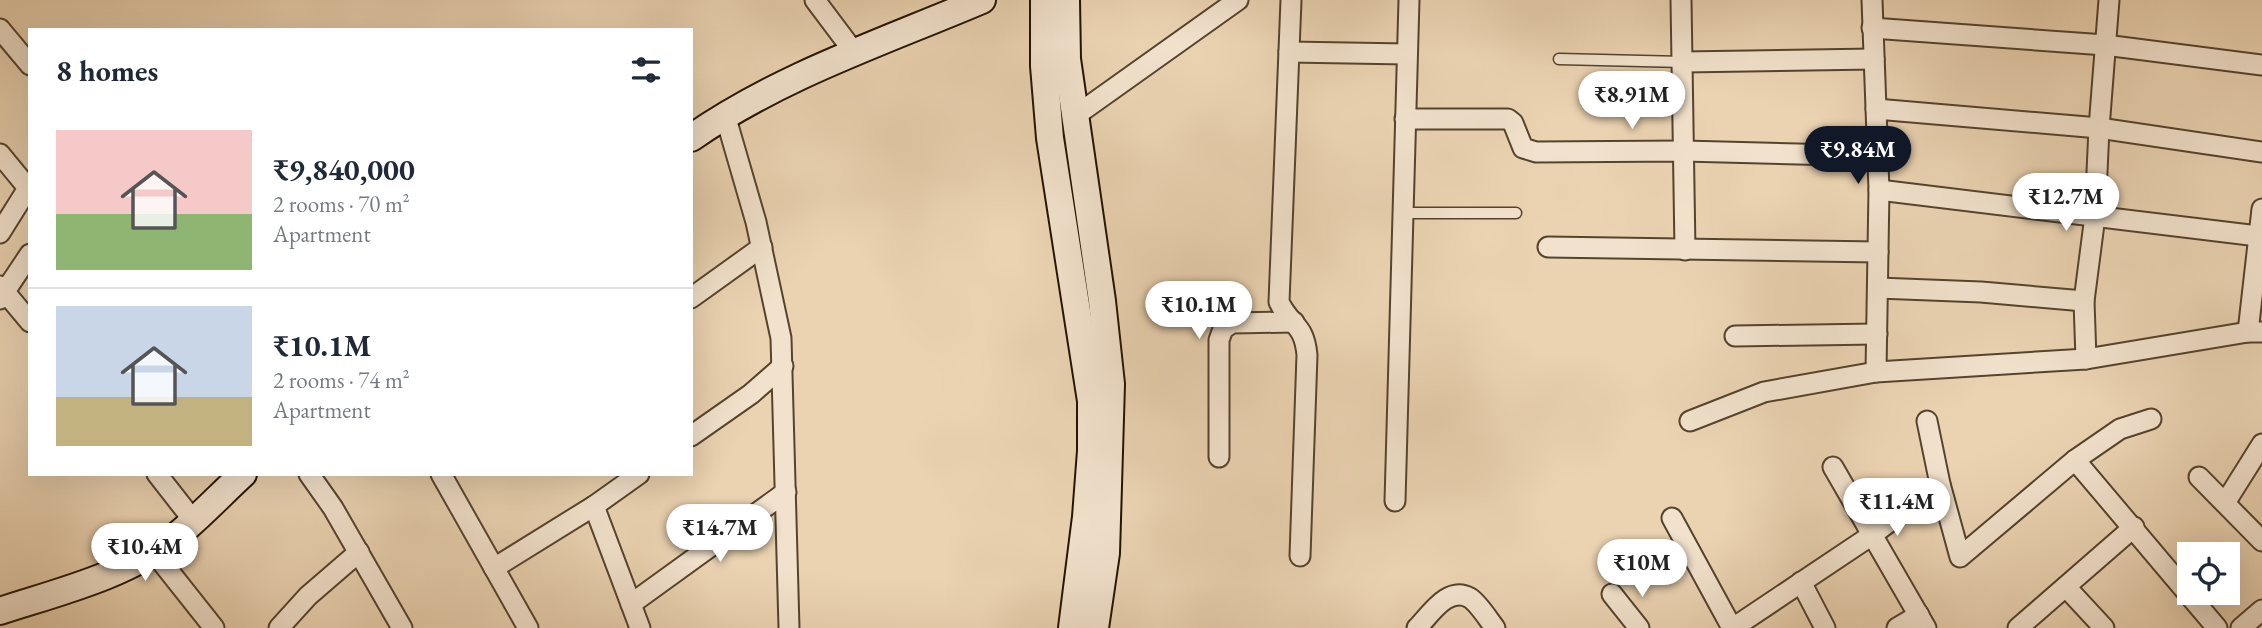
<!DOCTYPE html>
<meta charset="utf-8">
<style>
body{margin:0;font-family:"EB Garamond",serif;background:#f2f2f3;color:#1f2937;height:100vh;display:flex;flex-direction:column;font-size:26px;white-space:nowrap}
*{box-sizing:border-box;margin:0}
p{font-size:23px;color:#747a83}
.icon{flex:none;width:38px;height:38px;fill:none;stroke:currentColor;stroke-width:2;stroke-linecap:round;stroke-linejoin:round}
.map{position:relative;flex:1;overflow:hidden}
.details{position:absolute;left:28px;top:28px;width:665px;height:448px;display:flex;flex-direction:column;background:#fff;border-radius:0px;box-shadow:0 7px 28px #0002}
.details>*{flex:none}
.buttons{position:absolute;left:2177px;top:542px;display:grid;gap:14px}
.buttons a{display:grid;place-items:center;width:63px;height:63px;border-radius:0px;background:#fff;box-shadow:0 7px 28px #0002;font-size:35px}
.price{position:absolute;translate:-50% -60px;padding:0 16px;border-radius:24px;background:#fff;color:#222;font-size:23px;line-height:46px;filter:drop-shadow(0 2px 4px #0008)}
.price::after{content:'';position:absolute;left:50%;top:42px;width:21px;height:16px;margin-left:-10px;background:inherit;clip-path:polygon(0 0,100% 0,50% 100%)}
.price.active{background:#111827;color:#fff}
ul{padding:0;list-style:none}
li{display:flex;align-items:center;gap:21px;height:175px;padding:0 28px}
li+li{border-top:2px solid #e0e1e3}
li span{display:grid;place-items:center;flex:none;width:196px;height:140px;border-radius:0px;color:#555}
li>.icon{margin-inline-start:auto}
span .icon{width:84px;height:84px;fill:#fffc;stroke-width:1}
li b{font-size:30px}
h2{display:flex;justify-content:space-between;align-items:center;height:84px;padding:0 28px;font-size:30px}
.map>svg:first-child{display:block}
</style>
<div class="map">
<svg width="2262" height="628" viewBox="0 0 2262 628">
<rect width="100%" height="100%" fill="#ebd3b2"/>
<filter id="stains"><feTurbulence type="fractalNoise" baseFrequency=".00286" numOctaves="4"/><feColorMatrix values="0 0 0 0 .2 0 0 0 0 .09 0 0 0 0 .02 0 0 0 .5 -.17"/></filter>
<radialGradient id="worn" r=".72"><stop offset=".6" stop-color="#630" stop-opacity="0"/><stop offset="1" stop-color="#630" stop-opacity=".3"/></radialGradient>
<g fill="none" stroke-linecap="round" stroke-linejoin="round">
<!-- lane casing -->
<g stroke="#55432e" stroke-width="13">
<g id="lane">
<polyline points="1559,59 1683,62"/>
<polyline points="1402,213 1516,213"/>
</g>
</g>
<!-- street casing -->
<g stroke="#55432e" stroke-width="23">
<g id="street">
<polyline points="815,0 854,52"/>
<path d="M 1291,0 L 1279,302 C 1291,327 1304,323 1307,355 L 1300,556"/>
<polyline points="1681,0 1685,250"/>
<polyline points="1872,0 1879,190 1876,372"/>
<polyline points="1872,28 2105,45 2262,65"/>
<polyline points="0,29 30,65"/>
<polyline points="1289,52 1407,54"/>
<polyline points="1683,62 1874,59"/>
<polyline points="1876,109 2099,128 2262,152"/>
<polyline points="725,115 756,222 781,338 789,628"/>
<polyline points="1075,116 1238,0"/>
<polyline points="1405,119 1508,119 1513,123 1523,148 1536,152 1684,151 1878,156"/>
<polyline points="0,154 28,188"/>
<polyline points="1879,190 2258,236"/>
<polyline points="0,233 30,185"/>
<polyline points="1548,247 1878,252"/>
<polyline points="0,286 30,322"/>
<polyline points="1878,288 1981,292 2084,301"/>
<polyline points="691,298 762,247"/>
<polyline points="0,299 30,254"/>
<polyline points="2248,332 2262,209"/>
<polyline points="1735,336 1877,334"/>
<polyline points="2086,359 2084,301 2095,216 2099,128 2109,0"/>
<polyline points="1690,421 1764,392 1876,372 2086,359 2248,332 2262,332"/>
<polyline points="1927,421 1940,484 1960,557 2075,460 2120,429 2151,419"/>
<polyline points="691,436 751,394 783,366"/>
<polyline points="1219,457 1219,340 1223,329 1232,323 1294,322"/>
<polyline points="2075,460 2217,628"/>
<polyline points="1833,467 1926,628"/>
<polyline points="157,474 193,520"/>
<polyline points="309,474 333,508 402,628"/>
<polyline points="441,474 528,628"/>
<polyline points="2199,477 2262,541"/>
<polyline points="1395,501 1409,0"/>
<polyline points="2225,503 2262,444"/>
<polyline points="594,506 640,628"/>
<polyline points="1672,518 1732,628"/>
<polyline points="153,551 214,628"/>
<polyline points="494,568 594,506 639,474"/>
<polyline points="1801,582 1825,628"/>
<polyline points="2066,587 2104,628"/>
<polyline points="1612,594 1639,628"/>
<polyline points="631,604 786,492"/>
<polyline points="279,628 308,596 359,552"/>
<path d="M 1417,628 C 1430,615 1448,585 1470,598 C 1479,604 1488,619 1495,628"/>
<polyline points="1733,628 1872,535 1940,484"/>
<polyline points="1897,628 1919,615"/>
<polyline points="2018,628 2134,527"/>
<polyline points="2241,628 2262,610"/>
</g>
</g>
<!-- secondary casing -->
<g stroke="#231302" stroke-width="30">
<g id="secondary">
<polyline points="1044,0 1044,66 1050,138 1091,401 1091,451 1086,517 1072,628"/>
<polyline points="1066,0 1067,59 1102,301 1111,384 1106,553 1095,628"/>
<path d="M 691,138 C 780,76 883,42 982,0"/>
<path d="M 0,611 C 58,592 126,576 175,537 C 199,518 220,495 243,474"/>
</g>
</g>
<!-- lane -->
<use href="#lane" stroke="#f2e2cd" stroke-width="10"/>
<!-- street -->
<use href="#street" stroke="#f2e2cd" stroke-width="19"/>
<!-- secondary -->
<use href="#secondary" stroke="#f2e2cd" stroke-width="26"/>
</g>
<rect width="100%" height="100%" filter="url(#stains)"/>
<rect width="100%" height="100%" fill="url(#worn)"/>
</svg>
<div class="buttons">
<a><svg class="icon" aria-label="locate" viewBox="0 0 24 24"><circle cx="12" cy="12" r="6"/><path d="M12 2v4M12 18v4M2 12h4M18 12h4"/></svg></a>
</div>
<b class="price" style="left:1632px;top:131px">₹8.91M</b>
<b class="price active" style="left:1858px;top:186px">₹9.84M</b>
<b class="price" style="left:2066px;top:233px">₹12.7M</b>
<b class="price" style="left:1199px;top:341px">₹10.1M</b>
<b class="price" style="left:1897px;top:538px">₹11.4M</b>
<b class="price" style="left:720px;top:564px">₹14.7M</b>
<b class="price" style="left:145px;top:583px">₹10.4M</b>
<b class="price" style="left:1642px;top:599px">₹10M</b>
<section class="details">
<h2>8 homes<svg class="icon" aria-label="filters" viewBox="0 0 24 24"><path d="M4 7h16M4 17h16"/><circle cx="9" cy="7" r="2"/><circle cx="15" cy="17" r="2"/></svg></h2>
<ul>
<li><span style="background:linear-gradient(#f6c9c9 60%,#8fb573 0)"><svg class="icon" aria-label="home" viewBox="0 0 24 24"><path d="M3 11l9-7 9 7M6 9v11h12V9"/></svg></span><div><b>₹9,840,000</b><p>2 rooms · 70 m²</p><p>Apartment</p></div></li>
<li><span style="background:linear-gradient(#c9d6e8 65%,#c2b280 0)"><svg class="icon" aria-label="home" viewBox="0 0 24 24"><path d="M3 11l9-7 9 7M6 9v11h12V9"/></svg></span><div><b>₹10.1M</b><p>2 rooms · 74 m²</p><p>Apartment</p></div></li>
</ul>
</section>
</div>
